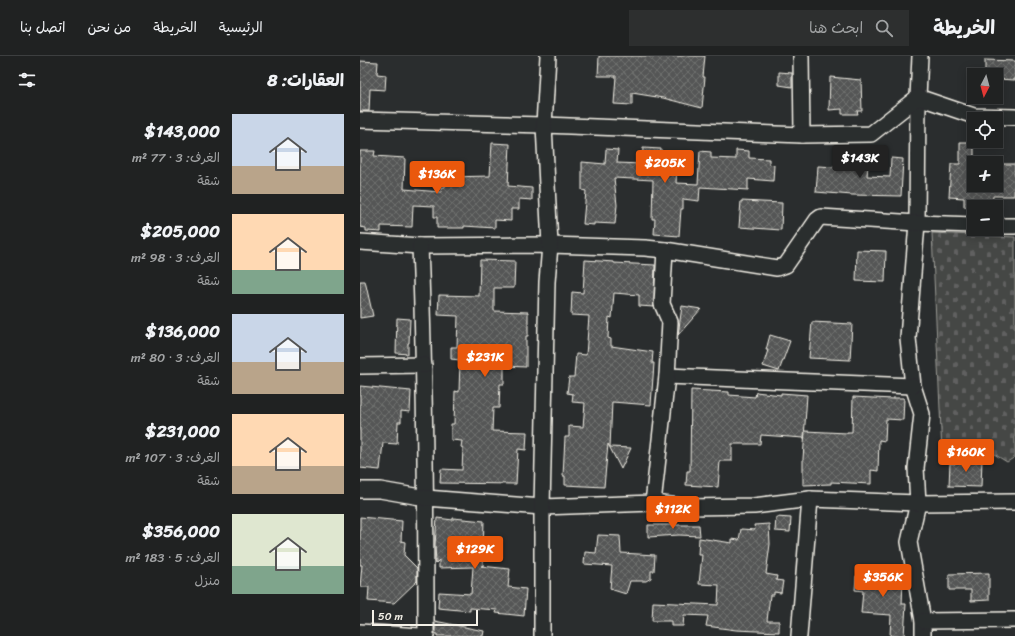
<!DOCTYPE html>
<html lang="ar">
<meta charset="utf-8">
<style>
body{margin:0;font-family:Sriracha,"Playpen Sans Arabic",sans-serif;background:#2d2f2f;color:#f1f3f6;direction:rtl;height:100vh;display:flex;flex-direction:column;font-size:15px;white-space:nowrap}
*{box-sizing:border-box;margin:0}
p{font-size:13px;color:#a2a4a5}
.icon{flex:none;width:22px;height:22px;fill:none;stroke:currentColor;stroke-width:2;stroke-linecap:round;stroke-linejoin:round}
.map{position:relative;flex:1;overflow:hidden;direction:ltr}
.panel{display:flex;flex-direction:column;background:#202222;width:360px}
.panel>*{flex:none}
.needle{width:26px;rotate:186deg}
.fabs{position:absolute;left:607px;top:12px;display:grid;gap:8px}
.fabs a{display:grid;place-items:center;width:36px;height:36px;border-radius:0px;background:#202222;box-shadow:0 2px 10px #0003,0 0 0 1px #3d3f40;font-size:20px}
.scale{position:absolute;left:12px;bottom:10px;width:106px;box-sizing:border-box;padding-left:4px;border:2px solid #f4f1e8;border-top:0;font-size:11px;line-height:14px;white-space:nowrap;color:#f4f1e8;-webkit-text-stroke:3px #2a2d2e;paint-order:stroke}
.price{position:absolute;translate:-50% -34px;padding:0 9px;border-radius:4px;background:#ea580c;color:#fff;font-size:13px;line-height:26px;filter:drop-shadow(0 1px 2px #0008)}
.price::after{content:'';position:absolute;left:50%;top:24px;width:12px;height:9px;margin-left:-6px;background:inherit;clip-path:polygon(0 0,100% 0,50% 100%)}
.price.current{background:#222;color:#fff}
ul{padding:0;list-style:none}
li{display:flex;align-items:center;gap:12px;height:100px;padding:0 16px}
li span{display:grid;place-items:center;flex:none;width:112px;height:80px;border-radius:0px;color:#555}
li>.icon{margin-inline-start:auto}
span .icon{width:48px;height:48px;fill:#fffc;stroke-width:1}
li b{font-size:17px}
h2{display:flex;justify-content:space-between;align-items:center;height:48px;padding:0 16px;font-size:17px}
header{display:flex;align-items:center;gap:24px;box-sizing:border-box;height:56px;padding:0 20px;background:#202222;border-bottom:1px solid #3d3f40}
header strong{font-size:19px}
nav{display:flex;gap:22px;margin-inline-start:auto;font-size:14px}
.search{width:280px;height:36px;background:#2d2f2f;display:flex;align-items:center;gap:10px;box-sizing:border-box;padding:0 14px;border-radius:0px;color:#a2a4a5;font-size:15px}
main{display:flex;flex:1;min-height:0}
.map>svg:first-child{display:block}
</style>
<header>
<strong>الخريطة</strong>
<div class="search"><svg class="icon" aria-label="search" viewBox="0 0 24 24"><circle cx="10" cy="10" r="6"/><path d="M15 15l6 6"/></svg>ابحث هنا</div>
<nav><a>الرئيسية</a><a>الخريطة</a><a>من نحن</a><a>اتصل بنا</a></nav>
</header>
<main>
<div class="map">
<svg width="655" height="580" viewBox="0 0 655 580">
<defs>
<pattern id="cemetery-stones" width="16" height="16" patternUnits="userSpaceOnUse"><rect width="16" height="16" fill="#444645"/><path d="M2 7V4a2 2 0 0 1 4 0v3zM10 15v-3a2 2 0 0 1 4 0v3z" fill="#606160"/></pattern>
<pattern id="building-cross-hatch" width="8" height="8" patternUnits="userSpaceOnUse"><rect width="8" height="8" fill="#555756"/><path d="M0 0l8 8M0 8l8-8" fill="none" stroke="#6e706e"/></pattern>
</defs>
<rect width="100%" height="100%" fill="#2a2d2e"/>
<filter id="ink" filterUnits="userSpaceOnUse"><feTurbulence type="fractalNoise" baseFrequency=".025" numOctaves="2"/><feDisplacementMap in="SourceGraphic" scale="8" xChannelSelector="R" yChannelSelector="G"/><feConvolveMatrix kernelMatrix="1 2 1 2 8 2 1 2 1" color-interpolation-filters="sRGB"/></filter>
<g filter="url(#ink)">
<!-- cemetery -->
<polygon fill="url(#cemetery-stones)" stroke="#9c9c96" points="572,177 655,181 655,401 647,406 634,398 582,397"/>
<!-- building -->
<g fill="url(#building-cross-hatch)" stroke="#f4f1e8">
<polygon points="239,0 345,0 343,21 345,21 342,52 303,42 272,37 272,49 254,48 256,20 238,20"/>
<polygon points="625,4 655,5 655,24 636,23 636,19 625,19"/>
<polygon points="0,5 18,6 17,18 26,19 25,34 10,33 9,55 0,55"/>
<polygon points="419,16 432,17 432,31 419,29"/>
<polygon points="470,21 501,24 502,55 497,55 498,58 482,58 482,53 469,54"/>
<polygon points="600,86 614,86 614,129 636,129 636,108 655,108 654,140 633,140 632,151 604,151 604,142 589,141 591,108 600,108"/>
<polygon points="132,87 150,88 148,130 172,132 172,144 159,143 159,153 151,153 151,165 135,164 135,172 104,170 104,172 77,172 77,161 74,161 74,150 53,149 52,171 21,170 21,176 6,175 6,172 0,171 0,95 15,95 14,100 45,102 44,133 81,136 81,131 85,131 85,122 88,122 88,121 130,120"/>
<polygon points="283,92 301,93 301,96 318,96 316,127 338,128 340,95 351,96 351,102 376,103 376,94 389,95 389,102 409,103 409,108 414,109 413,125 388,123 388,134 340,131 339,145 323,143 323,153 321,153 319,180 294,178 295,163 292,163 293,124 254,122 257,149 255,168 234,167 234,169 223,168 226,135 222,134 222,106 245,108 246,93 258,94 257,107 282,108"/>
<polygon points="494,97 509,98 507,120 530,121 531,102 543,103 541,140 492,139 456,136 458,110 493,112"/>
<polygon points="381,145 422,147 421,174 379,171"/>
<polygon points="497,194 526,195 525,226 496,225"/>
<polygon points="120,204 155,205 154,232 134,232 134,255 168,256 168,280 166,280 166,311 144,310 144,328 140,328 139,352 133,352 132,375 167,376 166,394 158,393 156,428 80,427 81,413 102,414 103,392 101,391 102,385 91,384 91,368 94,368 95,335 99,336 100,304 91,303 91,291 97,291 98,260 78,259 79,239 119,240"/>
<polygon points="225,204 254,206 254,207 295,209 294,251 279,250 279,239 254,237 252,262 249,261 248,282 251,283 251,290 293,296 292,307 294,307 291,349 252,346 250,391 271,392 261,413 248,388 244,431 205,429 205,420 203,420 205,381 209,381 209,370 223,371 225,347 212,346 213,338 207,337 209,321 214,321 216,298 226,299 229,260 211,259 212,236 223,237"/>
<polygon points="0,225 5,225 13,260 0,262"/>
<polygon points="322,250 341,253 318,279 319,272"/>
<polygon points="37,262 50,263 49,287 48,287 48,298 36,297"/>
<polygon points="452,266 492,268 490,304 449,302"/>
<polygon points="410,279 430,285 419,315 403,310 408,294 406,294"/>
<polygon points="0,330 51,335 50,356 41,355 41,366 38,366 37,388 23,387 20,414 0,412"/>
<polygon points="331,334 369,336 369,339 395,341 396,336 421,339 421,337 447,339 444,382 401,379 400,388 372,388 372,405 360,405 358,431 326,429 327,415 330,415"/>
<polygon points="493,341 533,343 533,342 544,342 543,364 526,363 525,385 519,384 518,415 511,414 511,428 471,426 471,428 443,429 443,403 445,375 487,377 487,376 492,376"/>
<polygon points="595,402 622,403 621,431 589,430 590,407 595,408"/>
<polygon points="0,461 42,465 41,485 45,486 44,499 57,512 57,525 34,547 8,545 9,531 0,531 2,509 0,509"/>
<polygon points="416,461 431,462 430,476 415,475"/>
<polygon points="77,462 93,464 93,462 124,465 123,494 124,494 123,510 121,510 150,513 148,531 166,533 164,560 136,557 137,554 110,552 110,555 78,552 79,536 111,538 113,511 79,512 79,504 76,507 75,489"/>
<polygon points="409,468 410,488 406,518 417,520 416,524 423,525 421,537 414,536 414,539 410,539 407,565 419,565 419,576 376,574 346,570 348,560 324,559 323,570 311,570 311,565 292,565 293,546 358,549 359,529 339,528 342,499 338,499 339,482 372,487 372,483 379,484 381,473 395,474 394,469"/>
<polygon points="288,469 339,469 340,480 319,479 288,481"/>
<polygon points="238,479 260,480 261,497 295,499 294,515 291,515 291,522 286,525 270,525 266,538 250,533 252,510 224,508 225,496 236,497"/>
<polygon points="515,511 518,521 543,522 542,548 546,548 544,580 530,580 531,559 501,557 503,535 495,534 496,520 499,520 499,515"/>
<polygon points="629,517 629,544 611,545 611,534 589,534 589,518"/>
<polygon points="75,565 124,575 123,580 77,580 77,578 75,578"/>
</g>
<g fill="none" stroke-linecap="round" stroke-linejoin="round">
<!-- street casing -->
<g stroke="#f4f1e8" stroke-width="18">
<g id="street">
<polyline points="441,0 442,79"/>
<polyline points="560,0 558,41 557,167 548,282 553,330 562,358 556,412 558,447 549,486 563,565 563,580"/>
<polyline points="0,64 184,69 442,79 511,78 558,41 614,60 655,61"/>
<polyline points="636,170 655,170"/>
<polyline points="0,186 60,190 190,189 285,192 305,194 417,212 426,209 457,164 461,161 557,167 614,169"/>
<path d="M 60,190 C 65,320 66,450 66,580"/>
<polyline points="0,310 64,309"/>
<polyline points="307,320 553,330"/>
<polyline points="0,434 20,434 66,442 182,451 293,447 329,451 394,450 450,443 558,447 655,446"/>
<polyline points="293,447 307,320 310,266 302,248 305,194"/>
<polyline points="563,565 655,564"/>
<polyline points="0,576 60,580"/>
<polyline points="182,580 182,451 187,226 190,189 184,69 188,0"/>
<polyline points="439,580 450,443"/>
</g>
</g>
<!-- street -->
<use href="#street" stroke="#2a2d2e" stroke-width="15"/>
</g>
</g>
</svg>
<div class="fabs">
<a><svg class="needle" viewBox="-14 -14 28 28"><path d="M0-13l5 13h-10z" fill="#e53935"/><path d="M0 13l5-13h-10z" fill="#a2a4a5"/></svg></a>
<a><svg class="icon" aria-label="locate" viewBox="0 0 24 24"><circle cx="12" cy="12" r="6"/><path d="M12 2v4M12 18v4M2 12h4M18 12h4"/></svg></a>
<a>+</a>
<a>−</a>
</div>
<div class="scale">50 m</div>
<b class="price current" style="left:500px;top:123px">$143K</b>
<b class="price" style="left:305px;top:128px">$205K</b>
<b class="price" style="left:77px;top:139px">$136K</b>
<b class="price" style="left:125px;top:322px">$231K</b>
<b class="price" style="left:606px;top:417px">$160K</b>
<b class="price" style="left:313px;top:474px">$112K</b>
<b class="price" style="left:115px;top:514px">$129K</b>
<b class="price" style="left:523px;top:542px">$356K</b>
</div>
<section class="panel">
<h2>العقارات: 8<svg class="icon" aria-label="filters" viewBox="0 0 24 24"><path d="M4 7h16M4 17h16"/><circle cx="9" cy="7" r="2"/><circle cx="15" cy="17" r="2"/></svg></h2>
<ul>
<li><span style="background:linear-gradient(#c9d6e8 65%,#b9a48a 0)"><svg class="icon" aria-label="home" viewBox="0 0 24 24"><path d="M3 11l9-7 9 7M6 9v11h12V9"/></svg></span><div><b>$143,000</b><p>الغرف: 3 · 77 m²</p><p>شقة</p></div></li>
<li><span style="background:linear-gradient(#ffd9b3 70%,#7fa58c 0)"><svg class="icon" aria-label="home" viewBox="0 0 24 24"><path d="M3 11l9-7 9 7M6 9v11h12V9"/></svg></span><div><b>$205,000</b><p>الغرف: 3 · 98 m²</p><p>شقة</p></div></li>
<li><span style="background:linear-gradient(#c9d6e8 60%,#b9a48a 0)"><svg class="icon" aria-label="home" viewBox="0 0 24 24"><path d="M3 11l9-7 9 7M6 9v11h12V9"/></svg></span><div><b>$136,000</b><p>الغرف: 3 · 80 m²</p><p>شقة</p></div></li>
<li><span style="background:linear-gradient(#ffd9b3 65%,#b9a48a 0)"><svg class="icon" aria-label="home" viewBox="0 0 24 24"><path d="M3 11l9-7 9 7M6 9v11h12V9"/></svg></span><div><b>$231,000</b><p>الغرف: 3 · 107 m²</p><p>شقة</p></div></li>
<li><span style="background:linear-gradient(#dfe7d0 65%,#7fa58c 0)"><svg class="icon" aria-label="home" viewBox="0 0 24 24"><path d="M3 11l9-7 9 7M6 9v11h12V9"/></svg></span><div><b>$356,000</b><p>الغرف: 5 · 183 m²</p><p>منزل</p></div></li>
</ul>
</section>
</main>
